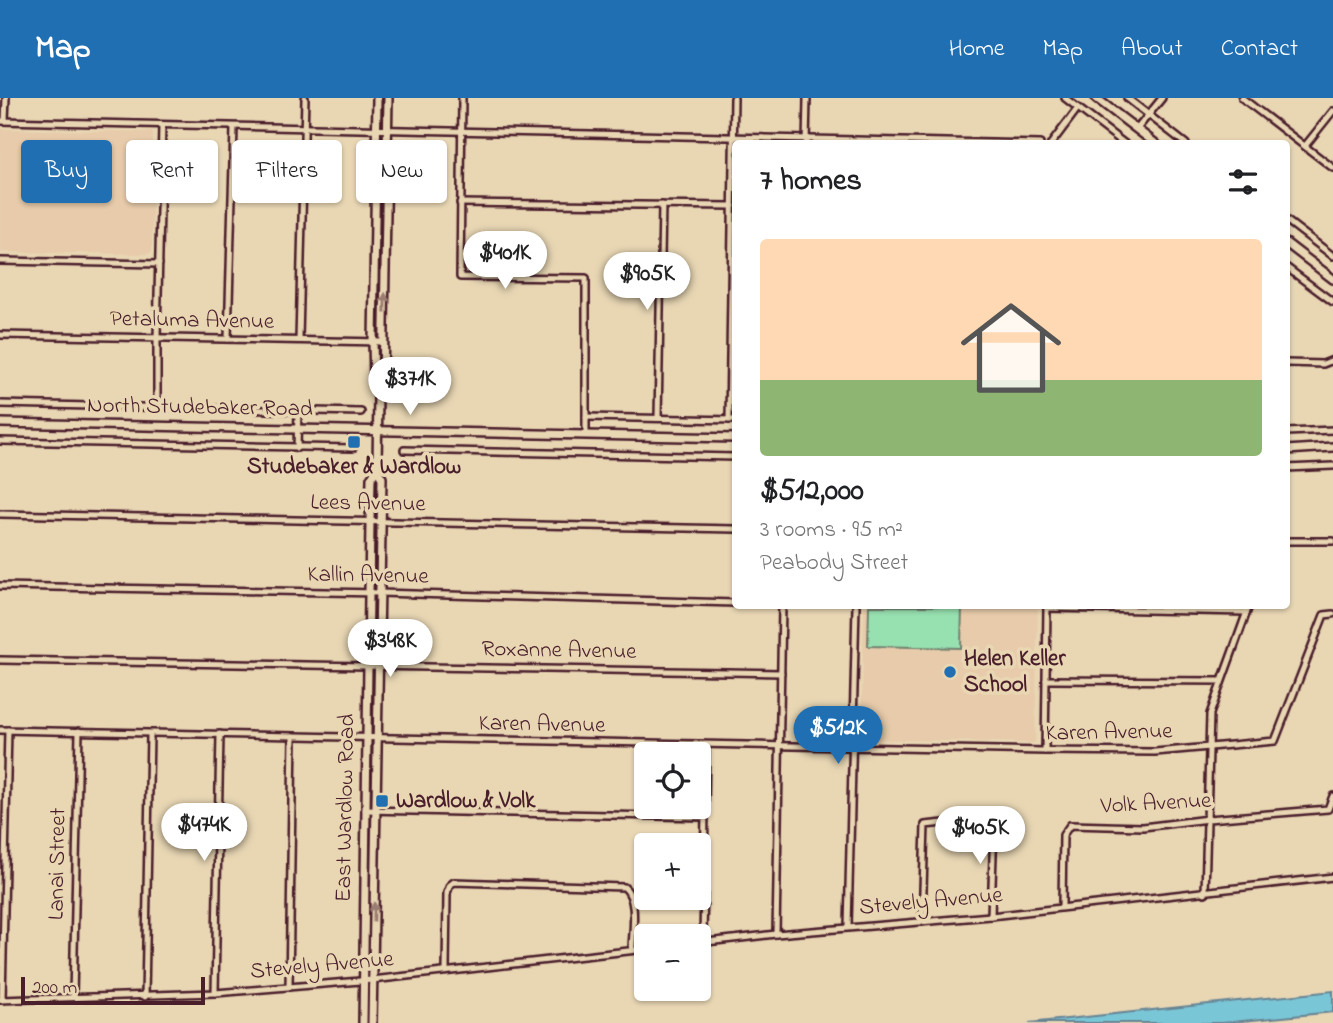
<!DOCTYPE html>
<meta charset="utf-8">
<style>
body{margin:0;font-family:"Indie Flower",sans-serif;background:#f6f6f6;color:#202124;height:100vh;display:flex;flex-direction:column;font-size:26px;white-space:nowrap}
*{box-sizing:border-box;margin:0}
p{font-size:23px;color:#757577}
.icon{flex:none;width:38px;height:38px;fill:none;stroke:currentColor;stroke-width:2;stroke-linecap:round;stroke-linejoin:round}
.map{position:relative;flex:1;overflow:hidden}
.drawer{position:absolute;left:732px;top:42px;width:558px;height:469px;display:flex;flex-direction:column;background:#fff;border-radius:7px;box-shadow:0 2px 5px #0004}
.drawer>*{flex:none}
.hud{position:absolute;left:21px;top:42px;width:606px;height:63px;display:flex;gap:14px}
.fabs{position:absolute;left:634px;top:644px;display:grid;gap:14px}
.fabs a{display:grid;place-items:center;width:77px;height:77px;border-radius:7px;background:#fff;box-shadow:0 2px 5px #0004;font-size:35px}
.scale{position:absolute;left:21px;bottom:18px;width:184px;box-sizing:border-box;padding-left:7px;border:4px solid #4a1f2b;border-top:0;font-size:19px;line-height:24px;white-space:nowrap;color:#4a1f2b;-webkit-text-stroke:5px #e9d7b4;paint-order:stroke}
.price{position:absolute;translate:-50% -60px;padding:0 16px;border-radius:24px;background:#fff;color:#222;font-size:23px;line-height:46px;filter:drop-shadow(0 2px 4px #0008)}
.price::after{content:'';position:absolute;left:50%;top:42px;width:21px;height:16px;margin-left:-10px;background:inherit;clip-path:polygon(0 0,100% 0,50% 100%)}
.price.current{background:#1f6fb2;color:#fff}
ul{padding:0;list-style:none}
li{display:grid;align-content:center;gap:14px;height:371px;padding:0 28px}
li+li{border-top:2px solid #e0e0e0}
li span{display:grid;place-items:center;height:217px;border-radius:7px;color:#555}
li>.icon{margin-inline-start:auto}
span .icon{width:126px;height:126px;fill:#fffc;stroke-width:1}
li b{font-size:30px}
h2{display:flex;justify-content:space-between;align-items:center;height:84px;padding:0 28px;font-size:30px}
.pill{padding:0 24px;border-radius:7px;background:#fff;box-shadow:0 2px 5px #0004;font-size:24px;line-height:63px}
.pill.current{background:#1f6fb2;color:#fff}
header{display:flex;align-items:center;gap:42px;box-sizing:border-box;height:98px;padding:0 35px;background:#1f6fb2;color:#fff}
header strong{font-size:33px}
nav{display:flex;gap:38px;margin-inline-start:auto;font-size:24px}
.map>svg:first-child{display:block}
</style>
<header>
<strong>Map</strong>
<nav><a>Home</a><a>Map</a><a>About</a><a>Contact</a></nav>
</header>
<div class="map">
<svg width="1333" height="925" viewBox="0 0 1333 925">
<rect width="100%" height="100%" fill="#e9d7b4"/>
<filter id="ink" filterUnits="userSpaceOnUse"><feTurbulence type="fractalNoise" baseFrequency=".0143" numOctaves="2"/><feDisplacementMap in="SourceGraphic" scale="14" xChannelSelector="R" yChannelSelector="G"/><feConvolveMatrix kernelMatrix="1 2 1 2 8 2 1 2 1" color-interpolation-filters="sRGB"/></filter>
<g filter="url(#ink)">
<!-- built -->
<g fill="#e7cbaa">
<polygon points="0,31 153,34 152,153 148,156 0,154"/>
<polygon points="864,508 1038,508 1035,645 861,641"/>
</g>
<!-- green -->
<polygon fill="#97e0b0" stroke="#70806e" stroke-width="2" points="869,508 962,508 961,550 868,548"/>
<!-- water -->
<polygon fill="#79c6d7" stroke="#668392" stroke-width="2" points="1333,893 1333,914 1222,925 1029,925"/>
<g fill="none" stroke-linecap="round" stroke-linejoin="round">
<!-- minor casing -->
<g stroke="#4a1f2b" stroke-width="10">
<g id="minor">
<polyline points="462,0 460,179 586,180 586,337"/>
<polyline points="1065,0 1125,46"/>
<polyline points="1127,0 1186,46"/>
<polyline points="1242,0 1333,70"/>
<polyline points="0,23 1040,46"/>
<polyline points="5,23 6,0"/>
<polyline points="1137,31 1162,0"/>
<polyline points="806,46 807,0"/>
<polyline points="1051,46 1078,10"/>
<polyline points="1305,48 1333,13"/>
<polyline points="460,105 733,108"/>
<polyline points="1286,122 1333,158"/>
<polyline points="0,163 159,166"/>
<polyline points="1286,169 1333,204"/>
<polyline points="0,237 384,244"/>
<polyline points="228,241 234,29"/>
<polyline points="299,242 305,0"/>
<polyline points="1286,265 1323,266 1333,262"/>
<polyline points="0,306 361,314"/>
<polyline points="157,309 157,240 162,27"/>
<polyline points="586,319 735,322"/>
<polyline points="658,320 662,107"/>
<polyline points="729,322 734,0"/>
<polyline points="1286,334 1333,332"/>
<polyline points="0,343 353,350"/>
<polyline points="297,350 298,313"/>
<polyline points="404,352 735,359"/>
<polyline points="1286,370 1333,368"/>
<polyline points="0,416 735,431"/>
<polyline points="1286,443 1333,443"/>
<polyline points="0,488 379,495 735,505"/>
<polyline points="1047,510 1246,514"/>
<polyline points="0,562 781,575"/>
<polyline points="1046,582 1221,583"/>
<polyline points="0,632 1045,653 1155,654 1275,643 1324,517 1333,516"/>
<polyline points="1045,653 1047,508"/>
<polyline points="365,712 705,719"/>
<polyline points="1205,795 1210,616 1249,508"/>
<polyline points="1062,808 1063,737 1070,727 1143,729 1208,721 1328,711 1333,698"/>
<polyline points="922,824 925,727 963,723 994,727 991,818"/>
<polyline points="848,829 856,508"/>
<polyline points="776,836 782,508"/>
<polyline points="703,844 706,648"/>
<polyline points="698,845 776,836 991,818 1333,779"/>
<path d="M 446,873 L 447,795 L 450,787 L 454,784 L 624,789 C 639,801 632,835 632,852"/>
<polyline points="289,889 293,638"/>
<polyline points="215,895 220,636"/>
<polyline points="73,899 79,633"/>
<polyline points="145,899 150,636"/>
<polyline points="0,902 215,895 372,882 646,851"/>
<polyline points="2,902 8,632"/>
</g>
</g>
<!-- secondary casing -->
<g stroke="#4a1f2b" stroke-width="12">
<g id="secondary">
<polyline points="1096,0 1156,46"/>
<polyline points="1286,145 1333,181"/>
<polyline points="379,296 383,286 388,0"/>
<polyline points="0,325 735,340"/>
<polyline points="1286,352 1333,349"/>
<polyline points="363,925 370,424 371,380 377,371"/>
<polyline points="372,925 382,380 377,371 378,296 374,284 373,244 377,0"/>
</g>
</g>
<!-- minor -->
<use href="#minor" stroke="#e9d7b4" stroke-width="5"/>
<!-- secondary -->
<use href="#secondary" stroke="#e9d7b4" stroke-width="7"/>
</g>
<!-- one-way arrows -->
<defs><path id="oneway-solid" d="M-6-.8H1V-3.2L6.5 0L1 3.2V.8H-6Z" transform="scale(1.75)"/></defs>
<g fill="#9a7b70">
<use href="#oneway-solid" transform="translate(385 205) rotate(-89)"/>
<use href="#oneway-solid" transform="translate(374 814) rotate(-89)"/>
</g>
</g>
<!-- markers -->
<g fill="#1f6fb2" stroke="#e9d7b4" stroke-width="2.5">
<rect x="347" y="337" width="14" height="14" rx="3.5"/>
<circle cx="950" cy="574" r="7"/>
<rect x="375" y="696" width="14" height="14" rx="3.5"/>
</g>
<g text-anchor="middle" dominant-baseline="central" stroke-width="7" stroke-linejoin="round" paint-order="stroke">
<!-- street labels -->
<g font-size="23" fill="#4a1f2b" stroke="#e9d7b4">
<text transform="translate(192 223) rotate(1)">Petaluma Avenue</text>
<text transform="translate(200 310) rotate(1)">North Studebaker Road</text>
<text transform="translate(368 406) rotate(1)">Lees Avenue</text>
<text transform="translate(368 478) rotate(1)">Kallin Avenue</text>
<text transform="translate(559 553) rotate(1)">Roxanne Avenue</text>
<text transform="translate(542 627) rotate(1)">Karen Avenue</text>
<text transform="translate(1109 635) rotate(-1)">Karen Avenue</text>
<text transform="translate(1156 706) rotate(-3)">Volk Avenue</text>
<text transform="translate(346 710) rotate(-89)">East Wardlow Road</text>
<text transform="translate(58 766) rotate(-89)">Lanai Street</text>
<text transform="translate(931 804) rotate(-5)">Stevely Avenue</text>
<text transform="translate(322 868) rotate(-5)">Stevely Avenue</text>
</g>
<!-- poi labels -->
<g font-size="23" font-weight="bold" fill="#4a1f2b" stroke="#e9d7b4" text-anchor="start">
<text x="354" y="369" text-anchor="middle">Studebaker &amp; Wardlow</text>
<text x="964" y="561">Helen Keller<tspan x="964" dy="26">School</tspan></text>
<text x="396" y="703">Wardlow &amp; Volk</text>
</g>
</g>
</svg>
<div class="fabs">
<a><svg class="icon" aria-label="locate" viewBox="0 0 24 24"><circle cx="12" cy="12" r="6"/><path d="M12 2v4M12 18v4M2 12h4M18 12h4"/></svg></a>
<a>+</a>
<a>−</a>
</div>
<div class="scale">200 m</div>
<b class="price" style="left:505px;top:193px">$401K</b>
<b class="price" style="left:647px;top:214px">$905K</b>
<b class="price" style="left:410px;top:319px">$371K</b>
<b class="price" style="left:390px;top:581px">$348K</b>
<b class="price current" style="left:838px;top:668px">$512K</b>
<b class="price" style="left:204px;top:765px">$474K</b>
<b class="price" style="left:980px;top:768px">$405K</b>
<div class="hud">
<a class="pill current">Buy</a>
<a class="pill">Rent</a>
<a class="pill">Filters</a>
<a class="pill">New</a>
</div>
<section class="drawer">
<h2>7 homes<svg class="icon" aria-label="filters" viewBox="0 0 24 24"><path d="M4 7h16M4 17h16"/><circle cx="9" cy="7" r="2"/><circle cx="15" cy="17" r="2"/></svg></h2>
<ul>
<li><span style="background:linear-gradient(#ffd9b3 65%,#8fb573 0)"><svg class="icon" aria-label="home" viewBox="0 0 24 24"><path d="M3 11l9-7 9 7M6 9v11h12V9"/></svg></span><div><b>$512,000</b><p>3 rooms · 95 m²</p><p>Peabody Street</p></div></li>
</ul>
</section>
</div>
